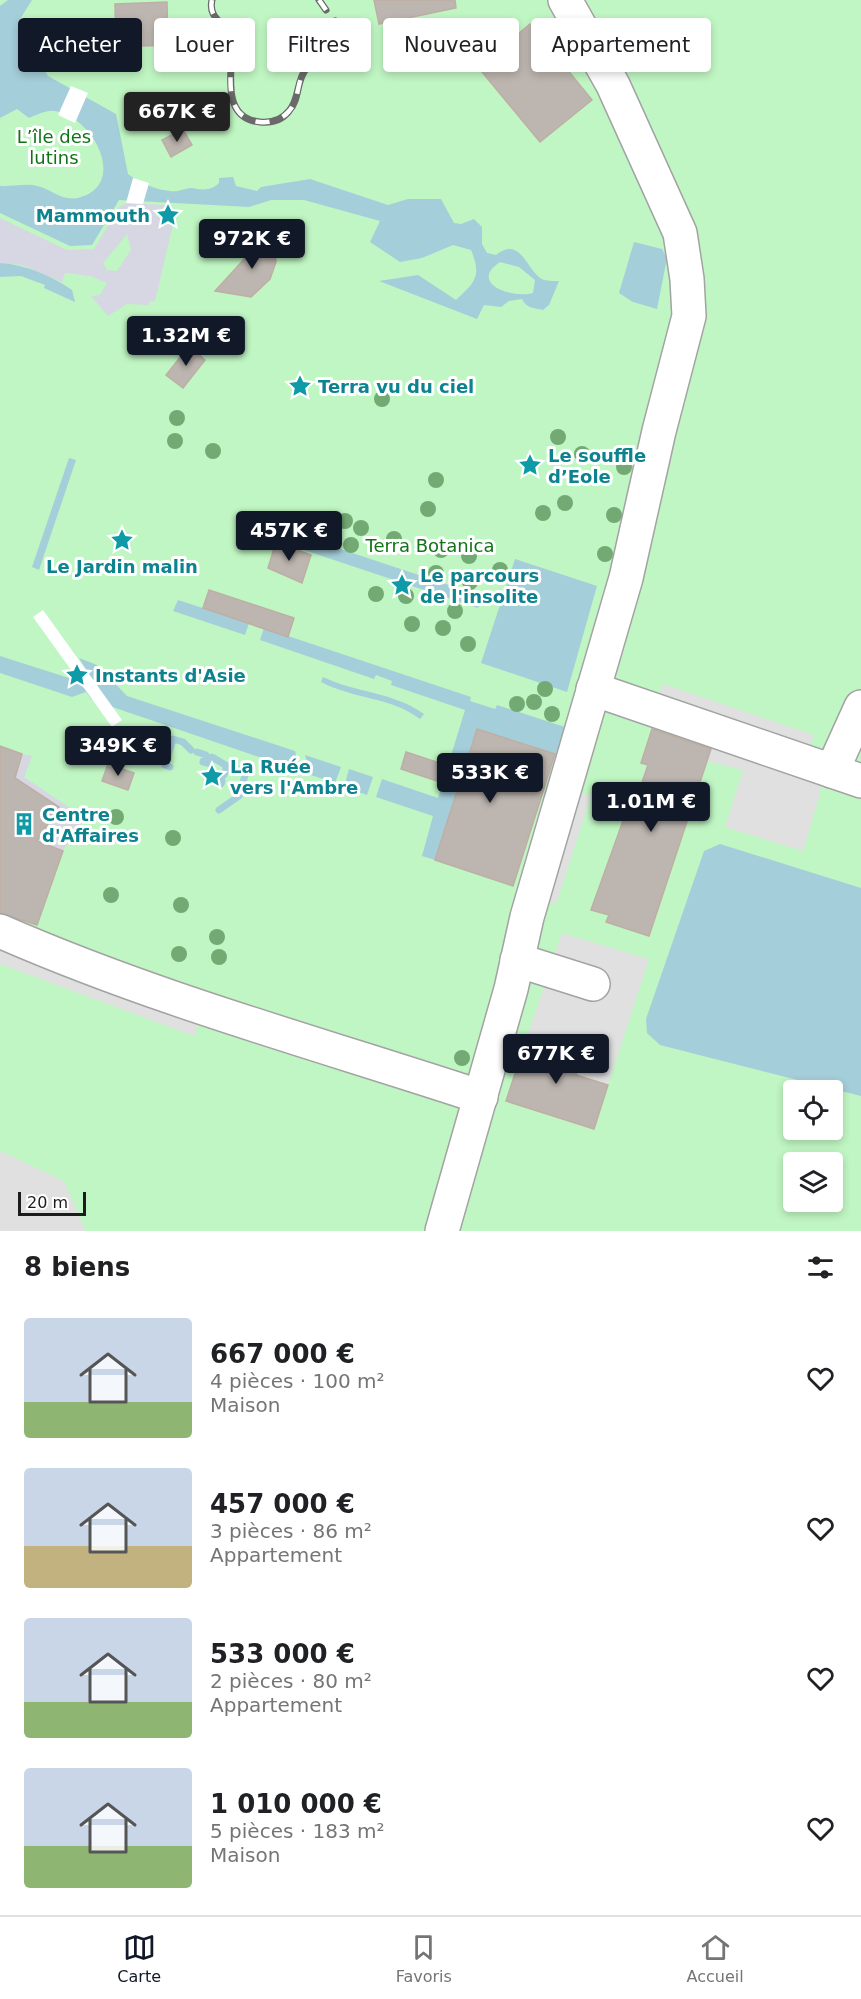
<!DOCTYPE html>
<html lang="fr">
<meta charset="utf-8">
<style>
body{margin:0;font-family:"DejaVu Sans",sans-serif;background:#f2f2f2;color:#202124;height:100vh;display:flex;flex-direction:column;font-size:22px;white-space:nowrap}
*{box-sizing:border-box;margin:0}
p{font-size:20px;color:#757577}
.icon{flex:none;width:33px;height:33px;fill:none;stroke:currentColor;stroke-width:2;stroke-linecap:round;stroke-linejoin:round}
.map{position:relative;height:1231px;overflow:hidden}
.panel{display:flex;flex-direction:column;background:#fff;flex:1}
.panel>*{flex:none}
.hud{position:absolute;left:18px;top:18px;width:825px;height:54px;display:flex;gap:12px}
.controls{position:absolute;left:783px;top:1080px;display:grid;gap:12px}
.controls a{display:grid;place-items:center;width:60px;height:60px;border-radius:6px;background:#fff;box-shadow:0 3px 9px #0003;font-size:30px}
.scale{position:absolute;left:18px;bottom:15px;width:68px;box-sizing:border-box;padding-left:6px;border:3px solid #1c1c1c;border-top:0;font-size:16px;line-height:21px;white-space:nowrap;color:#1c1c1c;-webkit-text-stroke:4px #fff;paint-order:stroke}
.price{position:absolute;translate:-50% -51px;padding:0 14px;border-radius:6px;background:#111827;color:#fff;font-size:20px;line-height:39px;filter:drop-shadow(0 2px 3px #0008)}
.price::after{content:'';position:absolute;left:50%;top:36px;width:18px;height:14px;margin-left:-9px;background:inherit;clip-path:polygon(0 0,100% 0,50% 100%)}
.price.active{background:#222;color:#fff}
ul{padding:0;list-style:none}
li{display:flex;align-items:center;gap:18px;height:150px;padding:0 24px}
li span{display:grid;place-items:center;flex:none;width:168px;height:120px;border-radius:6px;color:#555}
li>.icon{margin-inline-start:auto}
span .icon{width:72px;height:72px;fill:#fffc;stroke-width:1}
li b{font-size:26px}
h2{display:flex;justify-content:space-between;align-items:center;height:72px;padding:0 24px;font-size:26px}
.pill{padding:0 21px;border-radius:6px;background:#fff;box-shadow:0 3px 9px #0003;font-size:21px;line-height:54px}
.pill.active{background:#111827;color:#fff}
.menu{display:flex;justify-content:space-around;align-items:center;height:84px;border-top:2px solid #e0e0e0;background:#fff;font-size:16px;color:#757577}
.menu a{display:grid;justify-items:center;gap:3px}
.menu .active{color:#111827}
.map>svg:first-child{display:block}
</style>
<div class="map">
<svg width="861" height="1231" viewBox="0 0 861 1231">
<rect width="100%" height="100%" fill="#ede9e2"/>
<!-- park -->
<path fill="#c0f6c3" fill-rule="evenodd" d="M 0,0 L 861,0 L 861,1231 L 0,1231 ZM 794,1090 L 832,1090 L 832,1130 L 794,1130 ZM 794,1162 L 832,1162 L 832,1202 L 794,1202 Z"/>
<!-- parking -->
<g fill="#e0e0e0">
<polygon points="663,684 814,735 809,749 824,768 819,797 803,851 725,827 743,770 707,761 711,747 655,711"/>
<polygon points="576,792 591,796 556,904 540,899"/>
<polygon points="0,931 206,1008 194,1036 0,964"/>
<polygon points="562,933 649,959 608,1085 576,1075 582,1055 527,1037"/>
<polygon points="0,1151 64,1181 86,1231 0,1231"/>
</g>
<!-- plaza -->
<g fill="#d6d7e2" fill-rule="evenodd">
<path d="M 126,203 L 166,205 L 155,215 L 173,224 L 155,301 L 150,301 L 149,305 L 127,304 L 108,316 L 91,296 L 100,295 L 107,283 L 90,276 L 65,273 L 62,282 L 22,265 L 0,263 L 0,218 L 67,250 L 94,249 L 119,207 ZM 127,234 L 131,250 L 117,271 L 107,270 L 103,263 Z"/>
<polygon points="22,754 32,756 24,777 85,818 63,851 37,841 59,807 15,778"/>
</g>
<!-- water -->
<g fill="#a4ced9" fill-rule="evenodd">
<path d="M 8,0 L 32,0 L 20,19 L 49,31 C 41,47 38,61 48,76 L 116,114 L 128,174 C 139,183 163,193 178,191 C 183,190 187,188 192,188 C 202,190 211,191 219,183 L 219,178 L 233,177 L 236,186 L 257,191 L 261,187 L 310,179 L 388,205 L 408,199 L 441,199 L 454,223 L 461,224 L 474,219 L 482,227 L 482,244 L 487,253 L 496,255 C 522,234 527,274 544,280 C 548,281 555,281 559,281 L 549,305 L 543,310 C 534,308 526,308 522,299 L 509,301 L 501,307 L 484,305 L 477,319 L 379,281 L 418,275 L 456,300 C 475,282 482,277 471,250 L 453,245 L 422,258 L 400,262 L 370,242 L 380,221 L 304,200 L 271,200 L 249,207 L 119,200 L 92,245 L 70,246 L 0,213 L 0,186 C 12,187 25,183 37,186 C 52,189 63,203 81,197 C 128,182 92,116 55,111 C 46,110 37,115 29,118 L 17,109 L 0,118 L 0,6 ZM 500,262 L 519,267 L 535,280 L 533,293 C 512,299 468,283 500,262 Z"/>
<polygon points="634,242 662,249 667,258 657,309 633,302 619,293"/>
<path d="M 0,263 C 27,265 50,275 72,290 L 75,302 L 44,288 L 45,285 L 21,276 L 0,277 Z"/>
<polygon points="69,458 76,460 39,570 32,567"/>
<polygon points="280,529 482,596 478,608 277,541"/>
<polygon points="515,559 597,586 567,692 481,663"/>
<polygon points="178,600 249,623 245,635 173,611"/>
<polygon points="264,628 471,697 470,701 495,709 497,705 565,727 556,754 477,729 435,860 422,856 433,816 376,797 382,779 438,798 465,710 391,685 392,681 376,675 374,679 260,640"/>
<polygon points="0,656 97,687 79,658 97,665 127,696 295,751 300,771 92,700 86,692 72,697 0,673"/>
<path d="M 323,677 C 356,693 394,692 424,714 L 420,719 C 391,697 353,699 321,682 Z"/>
<polygon points="305,755 341,767 335,783 311,775"/>
<polygon points="349,769 373,777 367,795 344,787"/>
<polygon points="720,844 861,888 861,1096 660,1045 647,1033 646,1019 704,851"/>
</g>
<!-- pier -->
<g fill="#fff">
<polygon points="71,86 88,93 75,123 58,115"/>
<polygon points="133,178 149,183 143,204 126,203"/>
<polygon points="43,610 122,720 112,727 33,617"/>
</g>
<g fill="none" stroke-linecap="round" stroke-linejoin="round">
<!-- stream -->
<g stroke="#a4ced9" stroke-width="7">
<polyline points="197,752 206,755 203,762 210,764 212,757 227,766"/>
<polyline points="170,767 165,765 173,739 183,742 191,750"/>
<polyline points="219,810 239,796 246,772 227,766 224,775 217,773 214,779 222,781 221,784"/>
</g>
</g>
<!-- building -->
<g fill="#bdb5af" stroke="#beafa5" stroke-width="1.5">
<polygon points="374,0 455,0 456,8 379,24"/>
<polygon points="167,2 168,45 116,47 115,4"/>
<polygon points="530,24 592,100 540,142 478,67"/>
<polygon points="183,129 192,145 171,157 162,140"/>
<polygon points="264,235 274,245 276,262 270,279 251,297 215,291 247,256 251,242"/>
<polygon points="189,346 205,360 183,388 166,375"/>
<polygon points="276,542 311,555 302,583 268,568"/>
<polygon points="209,590 294,618 288,637 203,608"/>
<polygon points="477,729 555,754 513,886 435,860 458,788 401,769 406,752 464,771"/>
<polygon points="652,729 711,749 649,936 606,922 609,915 591,910 629,804 634,805 648,765 641,763"/>
<polygon points="0,746 22,754 15,778 59,807 37,841 63,851 37,925 0,913"/>
<polygon points="108,764 134,773 128,790 102,781"/>
<polygon points="527,1037 582,1055 576,1075 608,1085 594,1129 506,1101"/>
</g>
<g fill="none" stroke-linecap="round" stroke-linejoin="round">
<!-- minor casing -->
<g stroke="#a3a3a3" stroke-width="36">
<g id="minor">
<polyline points="593,689 861,781"/>
<polyline points="832,771 861,707"/>
<path d="M 0,931 C 155,999 320,1044 481,1097"/>
<polyline points="517,960 593,984"/>
<polyline points="442,1231 511,989 527,917 626,578 659,431 689,316 687,279 680,233 613,85 565,0"/>
</g>
</g>
<!-- minor -->
<use href="#minor" stroke="#fff" stroke-width="33"/>
<!-- rail casing -->
<g stroke="#6a6a6a" stroke-width="7">
<g id="rail">
<path d="M 212,0 C 207,22 231,23 232,42 C 233,69 219,118 260,122 C 271,123 282,120 289,111 C 300,99 296,81 306,69 C 314,58 331,58 340,47 L 342,35 L 335,21"/>
<polyline points="319,0 326,10"/>
</g>
</g>
<!-- rail -->
<use href="#rail" stroke="#fff" stroke-width="4.5" stroke-dasharray="14" stroke-linecap="butt"/>
</g>
<!-- trees -->
<g fill="#73a972">
<circle cx="382" cy="399" r="8"/>
<circle cx="177" cy="418" r="8"/>
<circle cx="558" cy="437" r="8"/>
<circle cx="175" cy="441" r="8"/>
<circle cx="213" cy="451" r="8"/>
<circle cx="582" cy="454" r="8"/>
<circle cx="624" cy="467" r="8"/>
<circle cx="436" cy="480" r="8"/>
<circle cx="565" cy="503" r="8"/>
<circle cx="428" cy="509" r="8"/>
<circle cx="543" cy="513" r="8"/>
<circle cx="614" cy="515" r="8"/>
<circle cx="345" cy="521" r="8"/>
<circle cx="361" cy="528" r="8"/>
<circle cx="394" cy="539" r="8"/>
<circle cx="351" cy="545" r="8"/>
<circle cx="441" cy="550" r="8"/>
<circle cx="605" cy="554" r="8"/>
<circle cx="469" cy="556" r="8"/>
<circle cx="500" cy="570" r="8"/>
<circle cx="436" cy="573" r="8"/>
<circle cx="470" cy="582" r="8"/>
<circle cx="376" cy="594" r="8"/>
<circle cx="406" cy="596" r="8"/>
<circle cx="455" cy="611" r="8"/>
<circle cx="412" cy="624" r="8"/>
<circle cx="443" cy="628" r="8"/>
<circle cx="468" cy="644" r="8"/>
<circle cx="545" cy="689" r="8"/>
<circle cx="534" cy="702" r="8"/>
<circle cx="517" cy="704" r="8"/>
<circle cx="552" cy="714" r="8"/>
<circle cx="116" cy="817" r="8"/>
<circle cx="173" cy="838" r="8"/>
<circle cx="111" cy="895" r="8"/>
<circle cx="181" cy="905" r="8"/>
<circle cx="217" cy="937" r="8"/>
<circle cx="179" cy="954" r="8"/>
<circle cx="219" cy="957" r="8"/>
<circle cx="462" cy="1058" r="8"/>
</g>
<!-- icons -->
<defs>
<g id="sight-bare" transform="scale(1.8)"><path d="M0-6L1.8-2.2L6-1.7L2.9 1.2L3.7 5.4L0 3.3L-3.7 5.4L-2.9 1.2L-6-1.7L-1.8-2.2Z" fill="#0f9aa8" stroke="#fff" stroke-width="2.5" paint-order="stroke"/></g>
<g id="building-bare" transform="scale(1.8)"><path d="M-4-6H4V6H1V3H-1V6H-4ZM-2.5-4.3h1.7v1.8h-1.7ZM.8-4.3h1.7v1.8H.8ZM-2.5-1h1.7V.8h-1.7ZM.8-1h1.7V.8H.8Z" fill="#0f9aa8" stroke="#fff" stroke-width="2.5" paint-order="stroke"/></g>
</defs>
<g fill-rule="evenodd">
<use href="#sight-bare" x="168" y="215"/>
<use href="#sight-bare" x="300" y="386"/>
<use href="#sight-bare" x="530" y="465"/>
<use href="#sight-bare" x="122" y="540"/>
<use href="#sight-bare" x="402" y="585"/>
<use href="#sight-bare" x="77" y="675"/>
<use href="#sight-bare" x="212" y="776"/>
<use href="#building-bare" x="24" y="824"/>
</g>
<g text-anchor="middle" dominant-baseline="central" stroke-width="6" stroke-linejoin="round" paint-order="stroke">
<!-- park labels -->
<g font-size="18" fill="#107417" stroke="#fff">
<text x="54" y="136">L’île des<tspan x="54" dy="21">lutins</tspan></text>
<text x="430" y="545">Terra Botanica</text>
</g>
<!-- culture labels -->
<g font-size="18" font-weight="bold" fill="#0d838f" stroke="#fff" text-anchor="start">
<text x="150" y="215" text-anchor="end">Mammouth</text>
<text x="318" y="386">Terra vu du ciel</text>
<text x="548" y="455">Le souffle<tspan x="548" dy="21">d’Eole</tspan></text>
<text x="122" y="566" text-anchor="middle">Le Jardin malin</text>
<text x="420" y="575">Le parcours<tspan x="420" dy="21">de l'insolite</tspan></text>
<text x="95" y="675">Instants d'Asie</text>
<text x="230" y="766">La Ruée<tspan x="230" dy="21">vers l'Ambre</tspan></text>
<text x="42" y="814">Centre<tspan x="42" dy="21">d'Affaires</tspan></text>
</g>
</g>
</svg>
<div class="controls">
<a><svg class="icon" aria-label="locate" viewBox="0 0 24 24"><circle cx="12" cy="12" r="6"/><path d="M12 2v4M12 18v4M2 12h4M18 12h4"/></svg></a>
<a><svg class="icon" aria-label="layers" viewBox="0 0 24 24"><path d="M12 4l9 5-9 5-9-5zM3 14l9 5 9-5"/></svg></a>
</div>
<div class="scale">20 m</div>
<b class="price active" style="left:177px;top:143px">667K €</b>
<b class="price" style="left:252px;top:270px">972K €</b>
<b class="price" style="left:186px;top:367px">1.32M €</b>
<b class="price" style="left:289px;top:562px">457K €</b>
<b class="price" style="left:118px;top:777px">349K €</b>
<b class="price" style="left:490px;top:804px">533K €</b>
<b class="price" style="left:651px;top:833px">1.01M €</b>
<b class="price" style="left:556px;top:1085px">677K €</b>
<div class="hud">
<a class="pill active">Acheter</a>
<a class="pill">Louer</a>
<a class="pill">Filtres</a>
<a class="pill">Nouveau</a>
<a class="pill">Appartement</a>
</div>
</div>
<section class="panel">
<h2>8 biens<svg class="icon" aria-label="filters" viewBox="0 0 24 24"><path d="M4 7h16M4 17h16"/><circle cx="9" cy="7" r="2"/><circle cx="15" cy="17" r="2"/></svg></h2>
<ul>
<li><span style="background:linear-gradient(#c9d6e8 70%,#8fb573 0)"><svg class="icon" aria-label="home" viewBox="0 0 24 24"><path d="M3 11l9-7 9 7M6 9v11h12V9"/></svg></span><div><b>667 000 €</b><p>4 pièces · 100 m²</p><p>Maison</p></div><svg class="icon" aria-label="heart" viewBox="0 0 24 24"><path d="M12 20l-8-8c-3-5 5-10 8-4 3-6 11-1 8 4z"/></svg></li>
<li><span style="background:linear-gradient(#c9d6e8 65%,#c2b280 0)"><svg class="icon" aria-label="home" viewBox="0 0 24 24"><path d="M3 11l9-7 9 7M6 9v11h12V9"/></svg></span><div><b>457 000 €</b><p>3 pièces · 86 m²</p><p>Appartement</p></div><svg class="icon" aria-label="heart" viewBox="0 0 24 24"><path d="M12 20l-8-8c-3-5 5-10 8-4 3-6 11-1 8 4z"/></svg></li>
<li><span style="background:linear-gradient(#c9d6e8 70%,#8fb573 0)"><svg class="icon" aria-label="home" viewBox="0 0 24 24"><path d="M3 11l9-7 9 7M6 9v11h12V9"/></svg></span><div><b>533 000 €</b><p>2 pièces · 80 m²</p><p>Appartement</p></div><svg class="icon" aria-label="heart" viewBox="0 0 24 24"><path d="M12 20l-8-8c-3-5 5-10 8-4 3-6 11-1 8 4z"/></svg></li>
<li><span style="background:linear-gradient(#c9d6e8 65%,#8fb573 0)"><svg class="icon" aria-label="home" viewBox="0 0 24 24"><path d="M3 11l9-7 9 7M6 9v11h12V9"/></svg></span><div><b>1 010 000 €</b><p>5 pièces · 183 m²</p><p>Maison</p></div><svg class="icon" aria-label="heart" viewBox="0 0 24 24"><path d="M12 20l-8-8c-3-5 5-10 8-4 3-6 11-1 8 4z"/></svg></li>
</ul>
</section>
<nav class="menu">
<a class="active"><svg class="icon" aria-label="map" viewBox="0 0 24 24"><path d="M3 6l6-2 6 2 6-2v14l-6 2-6-2-6 2zM9 4v14M15 6v14"/></svg>Carte</a>
<a><svg class="icon" aria-label="saved" viewBox="0 0 24 24"><path d="M7 4h10v16l-5-4-5 4z"/></svg>Favoris</a>
<a><svg class="icon" aria-label="home" viewBox="0 0 24 24"><path d="M3 11l9-7 9 7M6 9v11h12V9"/></svg>Accueil</a>
</nav>
